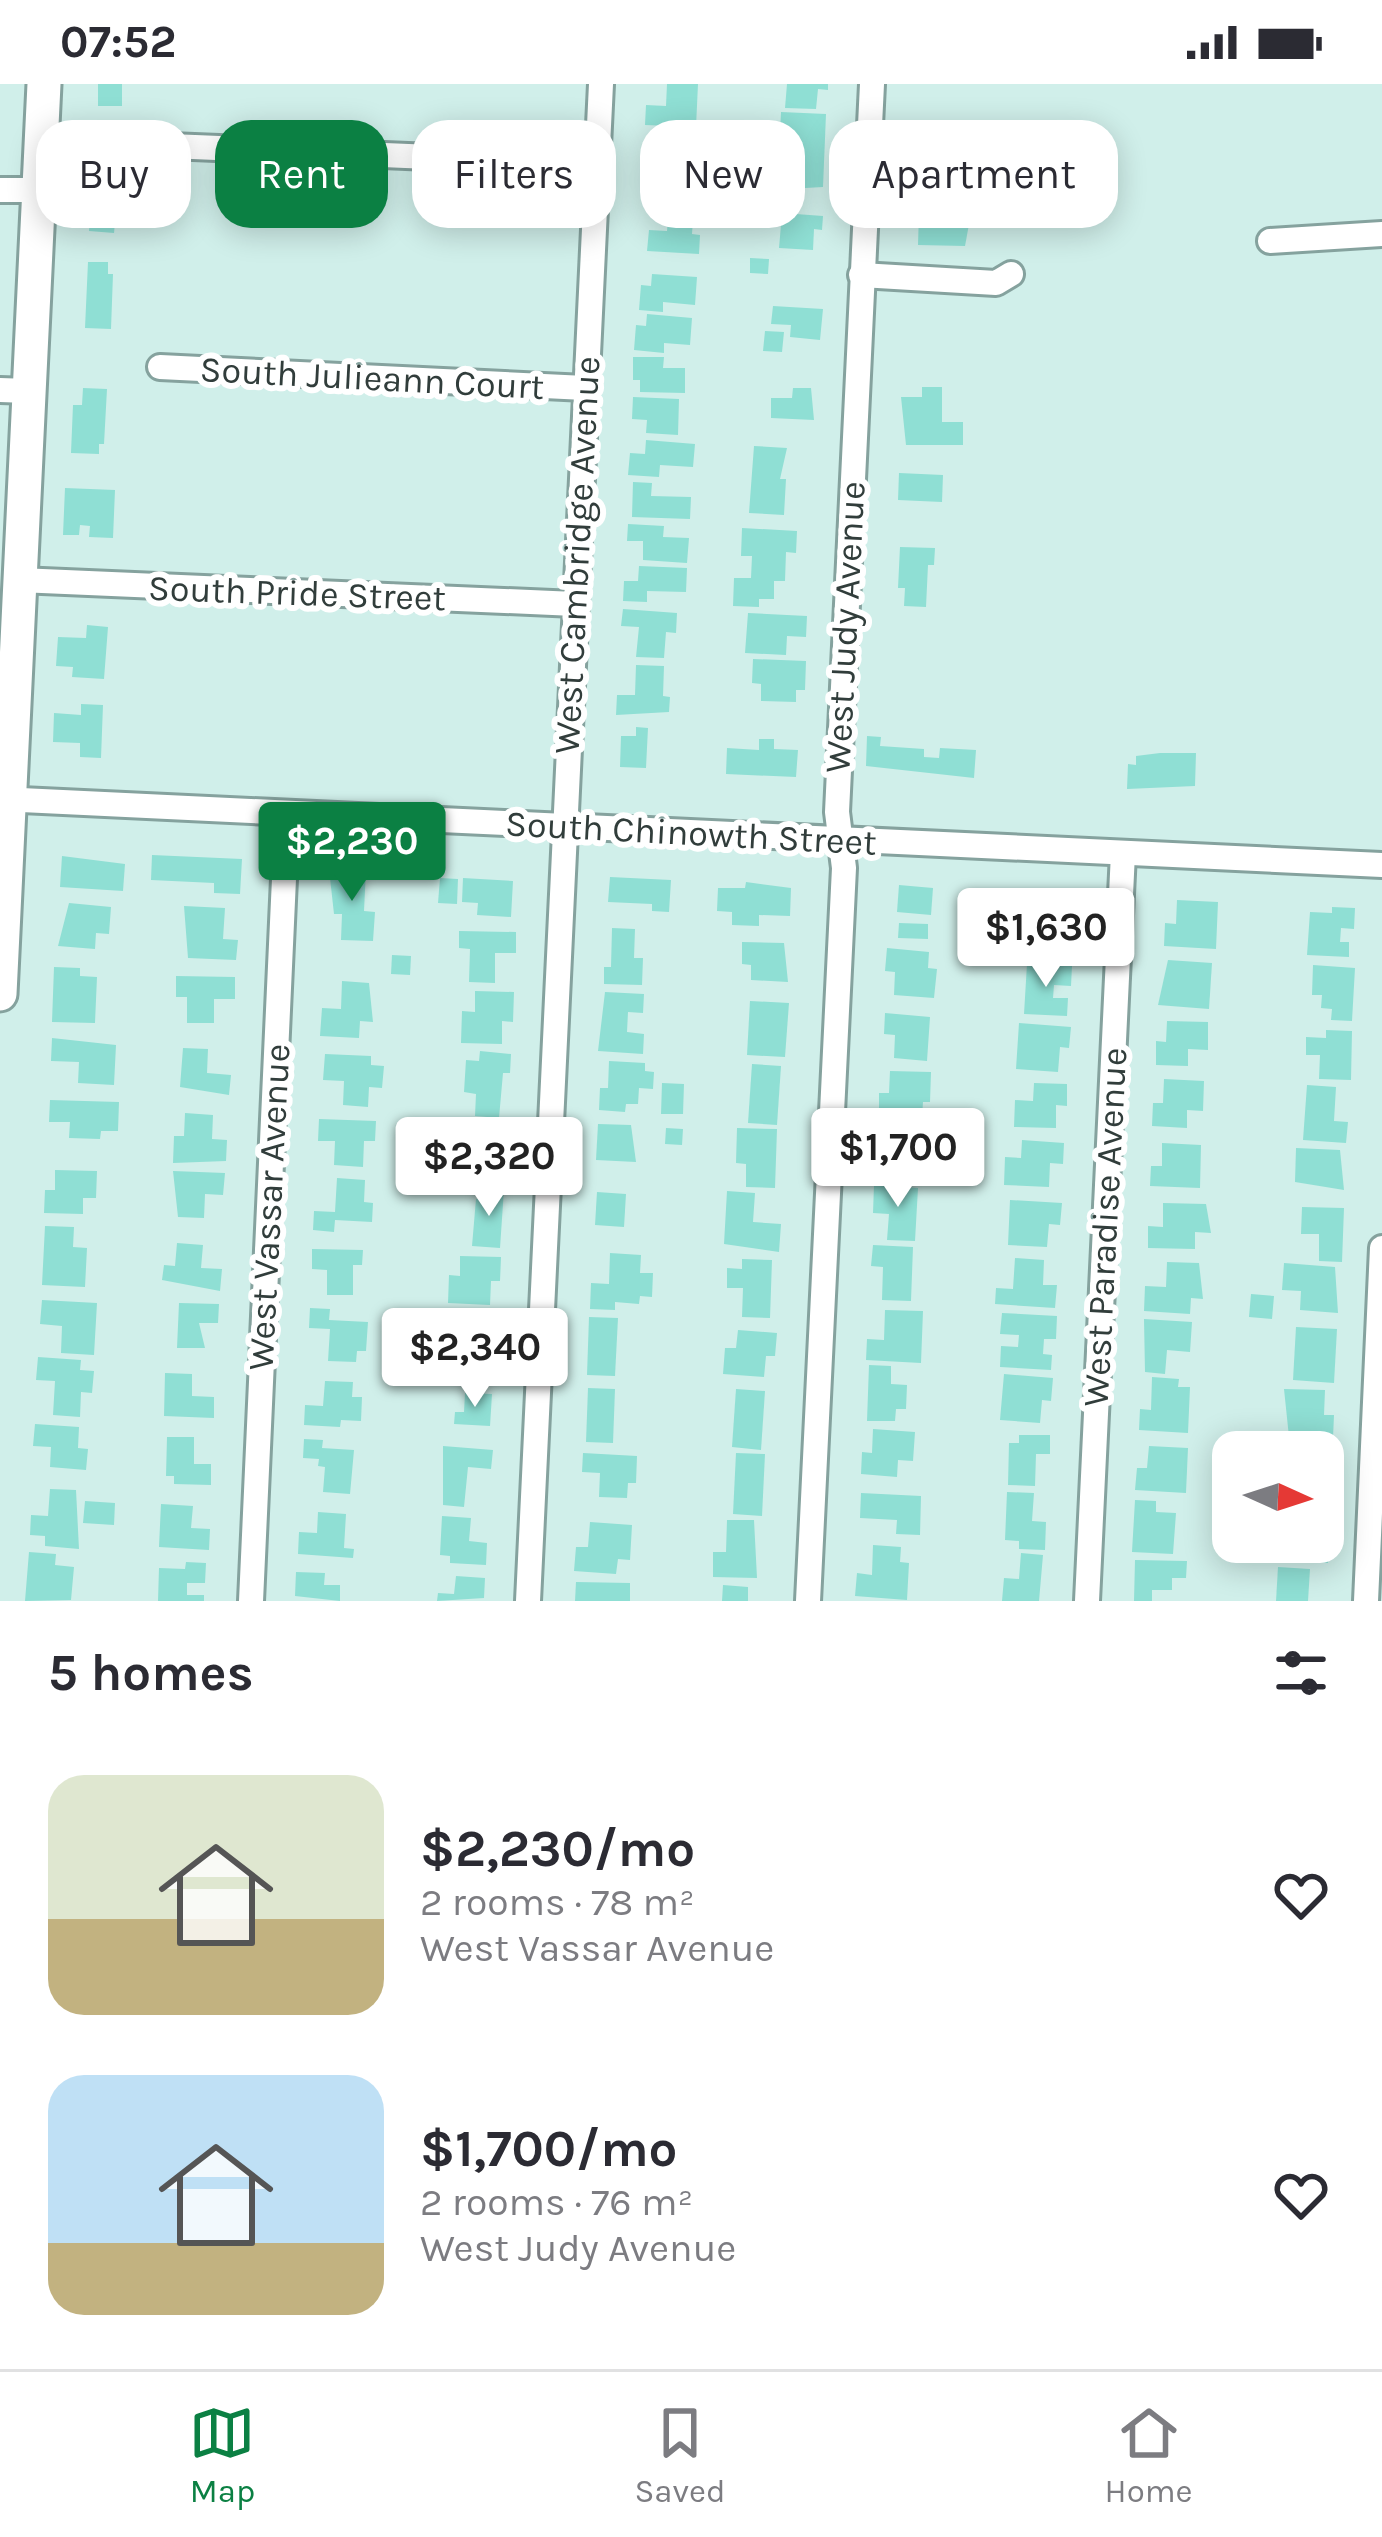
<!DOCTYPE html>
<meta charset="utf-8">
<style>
body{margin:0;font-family:Karla,sans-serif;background:#f7f7f7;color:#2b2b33;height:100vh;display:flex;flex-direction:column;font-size:45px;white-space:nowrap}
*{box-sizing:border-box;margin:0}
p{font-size:39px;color:#7c7c81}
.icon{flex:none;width:66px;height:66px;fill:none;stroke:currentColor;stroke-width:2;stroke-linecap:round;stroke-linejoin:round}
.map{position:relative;height:1517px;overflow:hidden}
.panel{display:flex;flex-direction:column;background:#fff;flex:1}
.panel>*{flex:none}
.banner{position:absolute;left:36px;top:36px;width:1311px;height:108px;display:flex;gap:24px}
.needle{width:78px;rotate:93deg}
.controls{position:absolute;left:1212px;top:1347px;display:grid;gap:24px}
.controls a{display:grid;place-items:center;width:132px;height:132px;border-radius:24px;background:#fff;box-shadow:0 6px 30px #0003;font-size:60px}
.price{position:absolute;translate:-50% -102px;padding:0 27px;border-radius:12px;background:#fff;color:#222;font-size:39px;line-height:78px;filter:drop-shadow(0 3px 6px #0008)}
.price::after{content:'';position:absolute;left:50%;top:72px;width:36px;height:27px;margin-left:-18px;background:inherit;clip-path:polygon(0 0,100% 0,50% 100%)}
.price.selected{background:#0b8043;color:#fff}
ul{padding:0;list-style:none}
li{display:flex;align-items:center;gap:36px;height:300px;padding:0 48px}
li span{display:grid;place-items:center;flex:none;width:336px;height:240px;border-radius:36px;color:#555}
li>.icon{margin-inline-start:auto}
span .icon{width:144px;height:144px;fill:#fffc;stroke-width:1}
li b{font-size:51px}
h2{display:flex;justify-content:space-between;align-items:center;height:144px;padding:0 48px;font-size:51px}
.tag{padding:0 42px;border-radius:36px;background:#fff;box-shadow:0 6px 30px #0003;font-size:42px;line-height:108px}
.tag.selected{background:#0b8043;color:#fff}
.status{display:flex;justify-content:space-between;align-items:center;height:84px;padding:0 60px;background:#fff;direction:ltr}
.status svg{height:33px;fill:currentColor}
.tab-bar{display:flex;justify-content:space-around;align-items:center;height:168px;border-top:3px solid #e1e1e2;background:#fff;font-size:33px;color:#7c7c81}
.tab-bar a{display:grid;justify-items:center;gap:6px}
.tab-bar .selected{color:#0b8043}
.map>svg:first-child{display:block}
</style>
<div class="status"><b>07:52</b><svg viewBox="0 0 49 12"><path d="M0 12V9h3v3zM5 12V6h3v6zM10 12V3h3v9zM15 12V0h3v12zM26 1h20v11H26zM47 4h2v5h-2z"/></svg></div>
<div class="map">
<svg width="1382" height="1517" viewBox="0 0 1382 1517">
<rect width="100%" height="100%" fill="#d0efea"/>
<!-- building -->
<g fill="#8fdfd4">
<rect x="98" y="0" width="24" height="22"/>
<polygon points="667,0 698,0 696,43 645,41 646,21 666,22"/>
<polygon points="787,0 828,0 828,6 818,5 816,25 785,24"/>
<polygon points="781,28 826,30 823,103 771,106 772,83 792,84 793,51 780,50"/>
<polygon points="665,48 696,50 692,95 644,92 645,73 663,74"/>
<polygon points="922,48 949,49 949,61 955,62 948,102 920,102"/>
<polygon points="94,84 120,86 114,149 89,147"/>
<polygon points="669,120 694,121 692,150 700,151 699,170 647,167 649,146 667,147"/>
<polygon points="951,124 972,124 965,162 918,161 919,127"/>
<polygon points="782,129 823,132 822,146 814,145 813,166 779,164"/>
<polygon points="750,174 769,175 768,190 750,189"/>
<polygon points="88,178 108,178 108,190 113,190 111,245 85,244"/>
<polygon points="652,190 697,193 695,221 663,218 663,228 639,226 641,201 651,202"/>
<polygon points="773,222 823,225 820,256 790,253 791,241 771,240"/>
<polygon points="647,230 692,234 690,261 664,259 664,269 634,266 636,241 646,242"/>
<polygon points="765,247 784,248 782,268 763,267"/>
<polygon points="633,273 664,273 663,284 685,284 685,309 640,308 640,296 633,296"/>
<polygon points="922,303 942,303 942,338 963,338 963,361 906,361 901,313 922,313"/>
<polygon points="83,304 107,305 104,360 99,360 99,370 71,369 73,321 82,321"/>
<polygon points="793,304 811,304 814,336 771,334 771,314 792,314"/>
<polygon points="633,313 679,315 678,351 646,349 647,336 632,335"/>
<polygon points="646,356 695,360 693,383 660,381 659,393 628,391 630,369 645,370"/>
<polygon points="754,362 787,364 780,395 786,395 784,431 749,429"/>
<polygon points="899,389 943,391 942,418 898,416"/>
<polygon points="633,398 652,399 651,412 691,413 690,435 632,433"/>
<polygon points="65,404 115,406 113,454 89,453 90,442 80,441 79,451 63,451"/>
<polygon points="628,440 664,442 663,453 689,454 687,479 643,476 643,457 627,457"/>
<polygon points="742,444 797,447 796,469 786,468 785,497 774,497 774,515 759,515 759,523 733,522 734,494 751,494 752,472 741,472"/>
<polygon points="900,463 935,464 934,481 928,481 926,523 904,522 905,504 898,504"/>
<polygon points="639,482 687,484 686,508 647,507 647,518 623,517 624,497 638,497"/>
<polygon points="623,525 677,529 676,549 666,548 664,574 636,573 639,543 621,542"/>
<polygon points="748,529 807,532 806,553 787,552 786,571 745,569"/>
<polygon points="87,541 108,543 104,595 72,593 73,583 56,582 58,553 86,554"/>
<polygon points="753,575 806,577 805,606 796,606 796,618 761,617 761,600 752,599"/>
<polygon points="636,581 664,582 663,612 670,613 669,628 616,631 617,611 635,611"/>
<polygon points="81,620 103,621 101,674 80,673 80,659 53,658 54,629 81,631"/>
<polygon points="636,643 648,644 646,684 620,683 621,652 636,652"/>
<polygon points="867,652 881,653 880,662 924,665 924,673 939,674 940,664 976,666 974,694 866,682"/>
<polygon points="759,655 774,655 774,665 798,666 796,693 726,690 727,664 759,666"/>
<polygon points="1160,669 1196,669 1195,702 1127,705 1128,680 1136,681 1136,672"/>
<polygon points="152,771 242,775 240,810 214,809 214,799 151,796"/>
<polygon points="62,772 125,780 123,807 60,803"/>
<polygon points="329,785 366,786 364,827 375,828 373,857 341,856 342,830 334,830"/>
<polygon points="610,793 671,796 669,828 652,827 652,820 608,818"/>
<polygon points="440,794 458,795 457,820 438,819"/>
<polygon points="463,794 513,797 511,833 477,831 478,819 462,818"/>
<polygon points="746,798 791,804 790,832 759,831 759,842 732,841 732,828 717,827 718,804 745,804"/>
<polygon points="899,801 933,804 931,831 897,828"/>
<polygon points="1042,810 1076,812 1072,872 1041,870 1042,857 1024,856 1026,830 1040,831"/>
<polygon points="1177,816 1218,818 1216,865 1164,862 1165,839 1176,840"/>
<polygon points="69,819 111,823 109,850 96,849 95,865 58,862"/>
<polygon points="184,822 225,824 223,855 238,856 236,876 188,874"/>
<polygon points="1332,823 1355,824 1354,845 1341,844 1340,858 1349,858 1349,873 1307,871 1310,828 1332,829"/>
<polygon points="899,839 928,840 928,855 898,854"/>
<polygon points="612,844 635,845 634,874 643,874 642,901 604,900 604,883 611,883"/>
<polygon points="459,847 516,848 516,869 495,869 495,899 469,898 470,865 459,864"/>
<polygon points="742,858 784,859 788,898 751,896 751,881 742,880"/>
<polygon points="887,864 929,868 928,884 937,885 934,914 894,911 895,888 885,887"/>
<polygon points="392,871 411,872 410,891 391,890"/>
<polygon points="1168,876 1212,879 1209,925 1158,921"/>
<polygon points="1027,880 1072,882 1071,902 1054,901 1053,914 1068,914 1067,932 1024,930"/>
<polygon points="1313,881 1355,884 1352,937 1331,936 1332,925 1321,924 1322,911 1312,911"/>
<polygon points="54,883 80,884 80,892 97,893 95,939 52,938"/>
<polygon points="176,892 235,893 235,915 214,915 214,939 187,939 187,913 176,913"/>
<polygon points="342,897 369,899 373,938 360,937 359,954 320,952 322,924 341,925"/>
<polygon points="475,907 514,908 513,938 502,937 502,960 461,959 462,927 475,928"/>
<polygon points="605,908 644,910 643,929 628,928 627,948 644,950 643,970 598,967"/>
<polygon points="750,917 789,919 785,973 747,971"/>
<polygon points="885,929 930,933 927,977 894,974 895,951 884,950"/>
<polygon points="1167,937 1208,938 1208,966 1188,965 1188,982 1156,981 1156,957 1166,958"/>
<polygon points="1019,939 1071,943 1069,964 1060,963 1058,988 1016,985"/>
<polygon points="1326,946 1352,947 1351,996 1319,995 1320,971 1306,971 1306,953 1326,954"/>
<polygon points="52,954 116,961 114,1001 78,999 79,978 51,977"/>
<polygon points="183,964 208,965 207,989 231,991 229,1011 180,1003"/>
<polygon points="480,967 511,970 510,989 503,989 499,1034 475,1032 476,1010 464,1008 466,976 479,977"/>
<polygon points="325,970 371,972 371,981 384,982 382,1004 369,1003 368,1023 343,1021 344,997 323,996"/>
<polygon points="609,977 645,979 645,987 654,988 653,1005 639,1004 638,1020 626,1020 625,1028 599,1026 600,1004 608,1004"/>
<polygon points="752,980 781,982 777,1041 748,1039"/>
<polygon points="890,987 931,988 930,1018 923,1018 922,1033 879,1032 879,1009 889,1009"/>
<polygon points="1164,995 1204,997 1203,1027 1187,1026 1187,1044 1152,1042 1153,1019 1163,1019"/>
<polygon points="662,999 684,1000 683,1030 661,1030"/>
<polygon points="1034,999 1067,1000 1067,1022 1056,1021 1056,1044 1014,1043 1015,1016 1033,1017"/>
<polygon points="1307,1001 1336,1003 1334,1037 1348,1038 1346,1059 1303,1056"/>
<polygon points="50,1016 119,1018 118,1047 101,1047 100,1055 69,1054 70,1038 49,1038"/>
<polygon points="185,1029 213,1031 212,1055 227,1056 226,1077 173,1079 174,1052 184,1052"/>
<polygon points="319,1035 376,1037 375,1057 364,1057 363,1083 334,1081 335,1057 318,1057"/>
<polygon points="461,1037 509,1039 508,1060 497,1060 496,1085 458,1083"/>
<polygon points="598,1040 631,1041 636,1078 596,1076"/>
<polygon points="889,1043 927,1045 926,1090 877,1089 877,1066 888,1066"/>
<polygon points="666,1044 683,1045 682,1061 665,1060"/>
<polygon points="737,1044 777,1045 775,1104 746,1103 746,1080 736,1079"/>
<polygon points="1022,1056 1064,1059 1063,1080 1050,1079 1049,1103 1004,1101 1005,1073 1021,1074"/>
<polygon points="1162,1059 1201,1061 1200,1104 1150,1102 1151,1082 1162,1082"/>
<polygon points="1296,1064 1340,1066 1344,1106 1295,1098"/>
<polygon points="55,1086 97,1087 96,1114 83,1114 83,1130 44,1129 45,1106 55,1106"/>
<polygon points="173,1087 225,1089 223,1111 205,1110 204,1134 178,1133"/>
<polygon points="337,1094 365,1096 364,1118 373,1119 372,1138 335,1136 334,1148 313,1146 314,1127 335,1128"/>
<polygon points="874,1101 918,1104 915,1157 887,1156 889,1130 873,1129"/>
<polygon points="483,1104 504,1105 500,1164 472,1162 476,1115 483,1116"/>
<polygon points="727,1107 755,1109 753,1138 781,1140 779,1168 724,1160"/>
<polygon points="597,1108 626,1110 624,1143 595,1141"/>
<polygon points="1010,1116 1062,1119 1060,1141 1049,1140 1047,1163 1008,1161"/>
<polygon points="1163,1119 1206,1120 1211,1149 1195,1148 1195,1165 1148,1164 1148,1142 1163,1143"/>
<polygon points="1302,1123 1344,1124 1342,1178 1319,1177 1319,1150 1301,1150"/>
<polygon points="45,1142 74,1143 73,1163 87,1164 85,1203 42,1201"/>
<polygon points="177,1159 203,1161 201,1184 222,1185 220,1207 162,1196 164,1181 175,1182"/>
<polygon points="873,1161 913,1163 911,1217 882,1216 883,1183 871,1182"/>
<polygon points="312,1165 363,1166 362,1181 353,1181 353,1211 327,1211 327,1186 312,1185"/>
<polygon points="610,1169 641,1171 640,1189 653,1189 652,1213 640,1212 639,1220 615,1218 615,1226 590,1225 591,1199 609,1200"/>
<polygon points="460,1172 501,1173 500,1197 491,1197 490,1221 448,1219 449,1191 460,1192"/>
<polygon points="1015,1174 1044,1176 1043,1201 1057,1201 1055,1224 995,1220 996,1204 1013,1205"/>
<polygon points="742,1175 772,1176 770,1234 742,1233 743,1204 727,1204 727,1184 742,1185"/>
<polygon points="1167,1178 1199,1179 1203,1215 1191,1214 1190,1230 1144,1227 1145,1202 1166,1203"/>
<polygon points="1284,1179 1335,1183 1338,1229 1300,1226 1301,1207 1282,1206"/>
<polygon points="1251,1210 1274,1212 1272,1235 1249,1233"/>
<polygon points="42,1216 97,1219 94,1271 61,1269 62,1242 40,1240"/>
<polygon points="179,1219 219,1220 218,1239 199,1239 205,1264 177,1264"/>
<polygon points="310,1224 330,1225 329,1236 368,1238 366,1267 357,1267 356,1278 328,1277 330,1245 309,1244"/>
<polygon points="885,1226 923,1227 921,1279 866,1276 867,1255 884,1256"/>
<polygon points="1002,1229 1057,1232 1056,1255 1044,1255 1043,1270 1052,1271 1051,1286 1000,1283 1001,1262 1018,1263 1019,1251 1000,1250"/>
<polygon points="469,1233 497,1235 494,1288 465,1287 466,1268 458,1268 459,1253 468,1253"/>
<polygon points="589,1233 618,1234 615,1292 587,1291"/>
<polygon points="437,1234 462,1235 461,1253 435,1251"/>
<polygon points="1144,1235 1192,1238 1190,1268 1167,1266 1165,1290 1145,1288"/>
<polygon points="1296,1243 1337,1245 1334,1299 1293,1296"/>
<polygon points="738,1246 777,1249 775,1272 766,1272 764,1293 723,1290 725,1264 736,1264"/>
<polygon points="38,1273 81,1276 80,1286 94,1287 92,1309 81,1308 80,1333 53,1331 55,1297 36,1296"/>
<polygon points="869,1281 891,1282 891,1300 907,1301 906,1325 896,1325 895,1337 867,1337"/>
<polygon points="165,1289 192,1290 192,1312 214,1313 214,1334 164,1332"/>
<polygon points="1004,1290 1053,1294 1051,1317 1042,1316 1040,1339 1000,1336"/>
<polygon points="1152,1293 1179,1295 1178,1303 1190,1303 1188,1349 1139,1346 1140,1325 1151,1326"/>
<polygon points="325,1297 353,1298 352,1313 362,1313 361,1337 341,1336 340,1343 304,1341 305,1321 323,1322"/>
<polygon points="588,1304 615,1305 613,1359 586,1358"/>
<polygon points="736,1305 765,1307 761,1366 732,1363"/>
<polygon points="1284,1305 1325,1306 1324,1331 1334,1331 1333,1354 1289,1353"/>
<polygon points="465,1309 492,1310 490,1342 454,1340 455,1328 464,1328"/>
<polygon points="35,1340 79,1343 78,1364 88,1365 86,1386 50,1383 51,1363 33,1362"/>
<polygon points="873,1345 915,1348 913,1377 898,1376 897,1393 861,1390 862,1368 872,1369"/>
<polygon points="1019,1351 1050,1351 1050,1370 1036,1370 1035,1402 1008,1401 1009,1359 1019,1359"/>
<polygon points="167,1353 194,1353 194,1380 211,1380 211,1401 174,1400 174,1392 166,1392"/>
<polygon points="304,1355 323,1356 322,1364 354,1366 350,1410 323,1408 325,1383 318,1382 319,1375 303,1374"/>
<polygon points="443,1362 493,1366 491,1385 468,1383 464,1423 443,1421"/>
<polygon points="1149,1362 1188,1364 1186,1409 1135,1406 1137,1384 1147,1384"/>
<polygon points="583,1369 637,1372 636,1399 628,1399 627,1414 599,1413 600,1389 582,1388"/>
<polygon points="736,1369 765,1370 762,1432 733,1430"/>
<polygon points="1323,1391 1331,1391 1330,1413 1323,1412"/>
<polygon points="50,1405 76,1406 79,1465 45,1462 45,1452 30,1451 31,1431 48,1432"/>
<polygon points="1007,1408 1034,1409 1032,1437 1046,1438 1045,1466 1019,1465 1019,1457 1005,1456"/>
<polygon points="861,1409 921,1412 920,1451 896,1450 897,1436 860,1434"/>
<polygon points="1135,1416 1156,1417 1156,1428 1176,1429 1173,1470 1132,1468"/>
<polygon points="85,1417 115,1419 114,1441 83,1439"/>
<polygon points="161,1420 193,1422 191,1444 210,1445 209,1466 159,1463"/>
<polygon points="318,1428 346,1430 344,1464 354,1465 353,1474 298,1470 299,1448 317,1449"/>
<polygon points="442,1432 471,1434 469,1457 487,1459 486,1481 450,1479 450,1472 440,1471"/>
<polygon points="727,1436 754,1436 757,1494 713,1493 713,1468 726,1468"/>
<polygon points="590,1438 632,1441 630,1476 618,1475 616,1490 574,1487 576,1463 588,1463"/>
<polygon points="1323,1452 1330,1453 1328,1479 1280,1475 1282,1458 1323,1458"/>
<polygon points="873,1461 901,1463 900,1478 909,1479 907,1516 855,1512 857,1489 872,1491"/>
<polygon points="29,1468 56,1470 55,1481 74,1483 71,1516 25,1517"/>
<polygon points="1021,1469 1043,1471 1039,1517 1002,1517 1004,1494 1019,1495"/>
<polygon points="1135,1476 1187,1477 1186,1494 1172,1494 1172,1506 1152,1506 1152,1517 1134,1517"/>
<polygon points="186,1478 206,1479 205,1499 187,1499 187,1511 204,1511 204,1517 158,1517 159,1484 185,1485"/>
<polygon points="1278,1483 1310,1485 1308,1517 1276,1517"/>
<polygon points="296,1488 325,1489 324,1501 340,1501 340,1517 295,1512"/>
<polygon points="456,1492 485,1494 484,1514 437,1517 438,1509 454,1510"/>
<polygon points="576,1498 630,1499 630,1517 575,1517"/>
<polygon points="723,1501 748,1503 748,1517 722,1517"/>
</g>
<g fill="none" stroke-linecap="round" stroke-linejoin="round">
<!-- minor casing -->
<g stroke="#85a29e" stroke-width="30">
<g id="minor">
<polyline points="170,62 596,80"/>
<polyline points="0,106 38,106"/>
<polyline points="865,109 986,114 1004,100 1047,90"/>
<polyline points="1270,157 1382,150"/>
<polyline points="861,191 996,199 1011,190"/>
<polyline points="160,283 585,304"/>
<polyline points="0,306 28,307"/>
<polyline points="19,496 575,520"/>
<polyline points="0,715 1382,781"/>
<polyline points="251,1517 287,729"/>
<polyline points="528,1517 601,0"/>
<polyline points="808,1517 844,784 837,728 872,0"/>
<polyline points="1087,1517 1123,769"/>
<polyline points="1366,1517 1382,1164"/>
</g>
</g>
<!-- major casing -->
<g stroke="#85a29e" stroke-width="39">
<polyline id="major" points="0,910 44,0"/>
</g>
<!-- minor -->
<use href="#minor" stroke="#fff" stroke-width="24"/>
<!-- major -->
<use href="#major" stroke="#fff" stroke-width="33"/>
</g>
<g text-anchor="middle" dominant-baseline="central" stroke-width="12" stroke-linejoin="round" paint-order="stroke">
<!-- street labels -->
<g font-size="36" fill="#313d3b" stroke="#fff">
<text transform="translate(372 294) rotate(3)">South Julieann Court</text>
<text transform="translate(577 471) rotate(-87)">West Cambridge Avenue</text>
<text transform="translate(297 509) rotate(2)">South Pride Street</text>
<text transform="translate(845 543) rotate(-87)">West Judy Avenue</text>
<text transform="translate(691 749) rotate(3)">South Chinowth Street</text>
<text transform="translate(269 1123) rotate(-87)">West Vassar Avenue</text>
<text transform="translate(1105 1143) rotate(-87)">West Paradise Avenue</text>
</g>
</g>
</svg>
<div class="controls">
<a><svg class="needle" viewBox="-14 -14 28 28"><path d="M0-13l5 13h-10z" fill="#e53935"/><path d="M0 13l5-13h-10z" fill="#7c7c81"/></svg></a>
</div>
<b class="price selected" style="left:352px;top:820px">$2,230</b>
<b class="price" style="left:1046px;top:906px">$1,630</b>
<b class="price" style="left:898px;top:1126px">$1,700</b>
<b class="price" style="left:489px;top:1135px">$2,320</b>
<b class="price" style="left:475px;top:1326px">$2,340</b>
<div class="banner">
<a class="tag">Buy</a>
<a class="tag selected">Rent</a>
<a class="tag">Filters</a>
<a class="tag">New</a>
<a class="tag">Apartment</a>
</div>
</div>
<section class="panel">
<h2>5 homes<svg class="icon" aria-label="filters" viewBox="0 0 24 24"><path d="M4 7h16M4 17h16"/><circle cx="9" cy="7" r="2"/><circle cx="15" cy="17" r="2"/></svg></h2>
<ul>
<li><span style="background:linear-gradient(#dfe7d0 60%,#c2b280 0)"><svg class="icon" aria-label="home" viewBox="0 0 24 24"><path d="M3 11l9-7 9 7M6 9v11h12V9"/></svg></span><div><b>$2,230/mo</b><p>2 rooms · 78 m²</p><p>West Vassar Avenue</p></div><svg class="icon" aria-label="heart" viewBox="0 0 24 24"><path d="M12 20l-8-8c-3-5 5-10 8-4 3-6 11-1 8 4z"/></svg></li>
<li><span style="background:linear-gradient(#bfe0f5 70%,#c2b280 0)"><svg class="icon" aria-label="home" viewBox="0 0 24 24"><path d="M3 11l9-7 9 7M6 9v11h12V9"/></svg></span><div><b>$1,700/mo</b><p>2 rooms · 76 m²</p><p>West Judy Avenue</p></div><svg class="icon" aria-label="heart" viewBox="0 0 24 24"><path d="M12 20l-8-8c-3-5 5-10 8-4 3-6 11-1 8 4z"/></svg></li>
</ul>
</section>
<nav class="tab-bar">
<a class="selected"><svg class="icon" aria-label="map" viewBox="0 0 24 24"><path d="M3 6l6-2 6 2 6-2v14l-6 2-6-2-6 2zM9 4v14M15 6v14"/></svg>Map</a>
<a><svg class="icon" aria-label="saved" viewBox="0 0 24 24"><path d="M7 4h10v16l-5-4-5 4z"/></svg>Saved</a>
<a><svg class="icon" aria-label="home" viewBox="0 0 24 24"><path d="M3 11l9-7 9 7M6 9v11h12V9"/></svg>Home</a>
</nav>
